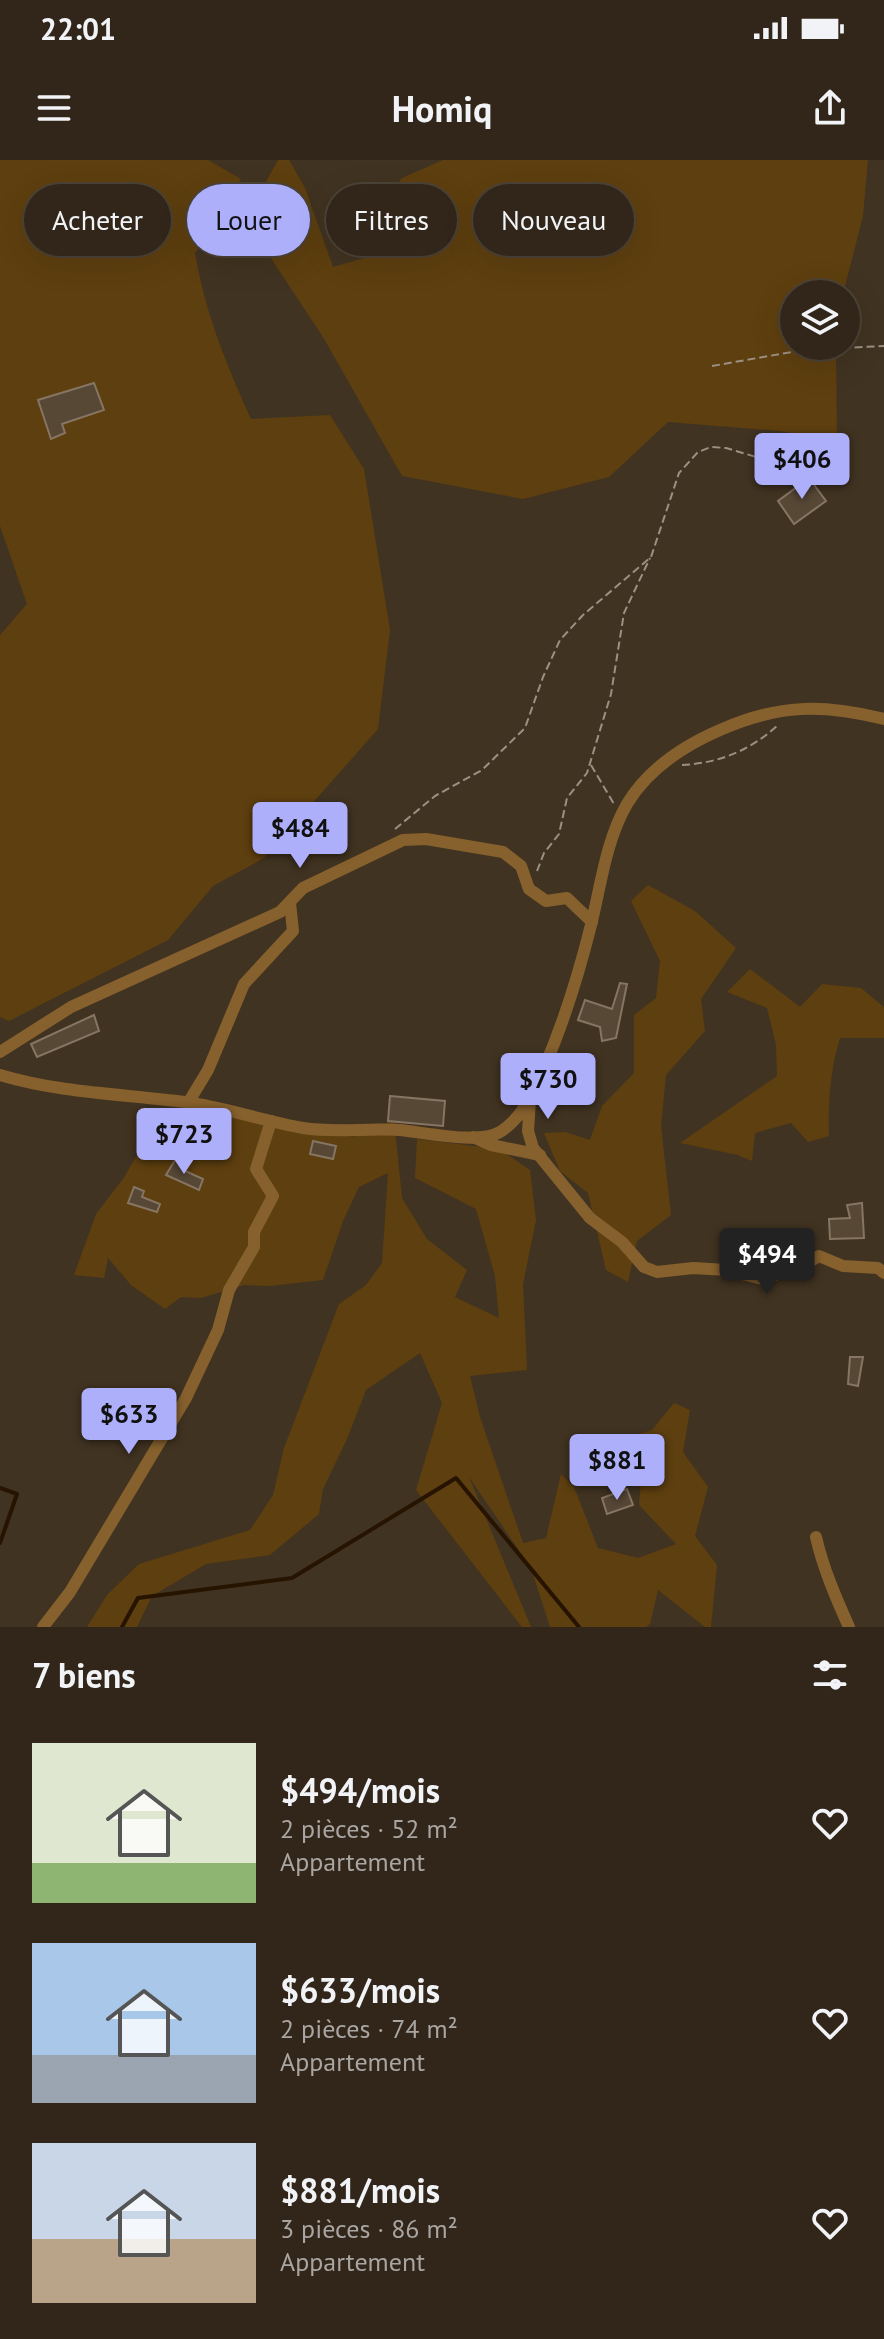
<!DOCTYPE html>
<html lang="fr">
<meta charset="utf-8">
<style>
body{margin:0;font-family:"PT Sans",sans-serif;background:#3d3226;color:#f1f3f6;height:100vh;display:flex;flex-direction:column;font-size:30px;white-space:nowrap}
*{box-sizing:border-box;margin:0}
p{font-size:26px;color:#a8a5a2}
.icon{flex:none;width:44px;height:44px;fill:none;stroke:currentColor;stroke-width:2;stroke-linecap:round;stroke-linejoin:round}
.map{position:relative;height:1467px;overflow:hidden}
.panel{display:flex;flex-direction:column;background:#312619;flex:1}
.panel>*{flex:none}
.top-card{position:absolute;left:24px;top:24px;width:836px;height:72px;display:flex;gap:16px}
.controls{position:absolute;left:780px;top:120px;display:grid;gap:16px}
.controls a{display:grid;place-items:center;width:80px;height:80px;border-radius:50%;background:#312619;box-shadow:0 8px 32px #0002,0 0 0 2px #4c4338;font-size:40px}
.price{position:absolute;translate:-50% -68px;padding:0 18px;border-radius:8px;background:#adaffb;color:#111;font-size:26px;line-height:52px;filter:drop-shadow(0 2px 4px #0008)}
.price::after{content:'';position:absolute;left:50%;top:48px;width:24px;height:18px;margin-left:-12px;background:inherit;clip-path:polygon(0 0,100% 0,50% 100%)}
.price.active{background:#222;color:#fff}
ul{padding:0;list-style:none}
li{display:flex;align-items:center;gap:24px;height:200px;padding:0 32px}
li span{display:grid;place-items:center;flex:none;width:224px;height:160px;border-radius:0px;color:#555}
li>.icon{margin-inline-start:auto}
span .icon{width:96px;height:96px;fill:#fffc;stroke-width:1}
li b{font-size:34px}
h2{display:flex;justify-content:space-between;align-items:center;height:96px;padding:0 32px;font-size:34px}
.pill{padding:0 28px;border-radius:36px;background:#312619;box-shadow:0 8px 32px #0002,0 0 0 2px #4c4338;font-size:28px;line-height:72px}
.pill.active{background:#adaffb;color:#111}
.status{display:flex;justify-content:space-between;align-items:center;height:56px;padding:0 40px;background:#312619;direction:ltr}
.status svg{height:22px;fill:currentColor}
header{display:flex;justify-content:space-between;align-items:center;height:104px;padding:0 32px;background:#312619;font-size:36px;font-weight:600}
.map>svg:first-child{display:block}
</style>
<div class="status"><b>22:01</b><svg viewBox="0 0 49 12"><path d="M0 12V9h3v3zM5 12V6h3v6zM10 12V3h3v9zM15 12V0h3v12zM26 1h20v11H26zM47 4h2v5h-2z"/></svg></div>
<header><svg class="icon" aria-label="menu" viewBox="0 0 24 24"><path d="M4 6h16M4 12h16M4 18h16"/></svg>Homiq<svg class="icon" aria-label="share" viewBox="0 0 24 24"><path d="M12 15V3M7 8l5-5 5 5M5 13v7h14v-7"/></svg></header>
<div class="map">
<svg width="884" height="1467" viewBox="0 0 884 1467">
<rect width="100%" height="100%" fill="#413321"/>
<!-- green -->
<g fill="#5e3f0f">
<path d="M 0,0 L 208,0 L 241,19 L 195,93 C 205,152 226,204 251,259 L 330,255 L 364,309 L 390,470 L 378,569 L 264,698 L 213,726 L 168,780 L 9,861 L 0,857 L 0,475 L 27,444 L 0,366 Z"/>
<polygon points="278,0 289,0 305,28 333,107 427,80 363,66 402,18 443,0 868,0 863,56 843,134 794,134 794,186 836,186 837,280 779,271 668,262 609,317 523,339 402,316 323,177 245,59"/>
<polygon points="648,725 695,751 736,788 701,839 705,871 666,915 661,966 671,1055 637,1081 628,1122 606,1110 588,1033 560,1011 544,973 565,972 590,980 602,946 634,913 634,855 656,838 660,801 631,741"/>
<path d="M 750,809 L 800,847 L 822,824 L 861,828 L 884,847 L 884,878 L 840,878 C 830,911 828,942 829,976 L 808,982 L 791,963 L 755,973 L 752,1001 L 738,995 L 680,983 L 777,916 L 776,885 L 767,848 L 727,832 Z"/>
<polygon points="193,950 299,970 354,977 394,960 402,1038 427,1079 467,1110 455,1137 499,1158 495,1116 476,1049 415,1018 417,979 499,989 530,1010 536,1060 523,1124 527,1210 470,1216 480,1257 523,1383 546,1378 561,1314 574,1327 598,1388 638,1398 676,1384 639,1345 642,1311 628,1311 608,1283 652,1270 674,1243 690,1250 683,1292 708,1327 695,1376 717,1405 711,1467 705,1467 658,1430 650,1464 646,1467 550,1467 531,1408 469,1317 531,1467 522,1467 416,1330 442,1243 420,1193 366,1230 347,1279 323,1329 319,1354 270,1395 206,1404 152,1436 137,1467 87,1467 107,1435 139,1404 250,1370 273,1335 284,1288 339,1144 366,1125 382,1103 388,1013 359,1027 343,1061 323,1120 270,1126 244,1125 201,1138 181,1137 165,1149 131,1125 108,1098 104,1118 74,1115 96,1054 123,1019 153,968"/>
</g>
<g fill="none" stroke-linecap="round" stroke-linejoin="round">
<!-- stream -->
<g stroke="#271400" stroke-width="4">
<polyline points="0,1328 17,1334 0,1383"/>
<polyline points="122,1467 138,1438 292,1418 456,1318 579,1467"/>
</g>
</g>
<!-- building -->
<g fill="#574836" stroke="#857562" stroke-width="2">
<polygon points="94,223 104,250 62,264 65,273 51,279 38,240"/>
<polygon points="809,318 826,341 794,364 778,341"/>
<polygon points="620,823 627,824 616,878 602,881 600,867 578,860 585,840 612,849"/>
<polygon points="94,855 99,871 37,897 31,884"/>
<polygon points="390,936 445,941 443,966 388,961"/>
<polygon points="313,981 336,986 333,999 310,994"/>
<polygon points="175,1000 185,1006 183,1010 203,1019 199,1030 166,1015"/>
<polygon points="134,1027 144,1031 142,1037 160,1044 157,1052 128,1043"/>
<polygon points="862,1043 864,1078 830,1079 829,1059 850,1058 847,1045"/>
<polygon points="850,1197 863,1197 858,1226 848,1224"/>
<polygon points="627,1329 633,1345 607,1354 602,1338"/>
</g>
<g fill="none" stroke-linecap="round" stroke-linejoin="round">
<!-- path -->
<g stroke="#9b9082" stroke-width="2" stroke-dasharray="8 4" stroke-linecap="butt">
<polyline points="712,206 803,190 884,186"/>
<polyline points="591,605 614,644"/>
<path d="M 682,605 C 719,603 749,591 777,566"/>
<polyline points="395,669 435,636 482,610 525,568 543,517 560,480 583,455 651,397 679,313 698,292 711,287 726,288 763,299 789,301"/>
<polyline points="537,711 544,693 559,674 567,638 587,613 611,534 624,453 650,398"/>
</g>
<!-- minor -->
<g stroke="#87612d" stroke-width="12">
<polyline points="0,892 71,847 280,752 303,728 403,680 426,679 503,692 521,706 529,729 546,741 567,738 592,762"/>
<path d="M 0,915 C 60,933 123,934 185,942 C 224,947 263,961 303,968 C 334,973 367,968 399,970 C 424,972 478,985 500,972 C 524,957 533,931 544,908 C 564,862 579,813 591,765 C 601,725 606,680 627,644 C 648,609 683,586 720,570 C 779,544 822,544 884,559"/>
<polyline points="530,940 528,971 533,988 590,1058 622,1082 644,1107 657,1112 693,1108 727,1110 762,1119 800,1107 819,1096 843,1106 878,1108 884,1113"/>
<polyline points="188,943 208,910 244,824 293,771 290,743"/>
<polyline points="473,977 491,985 540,995"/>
<path d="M 816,1377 C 823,1408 836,1438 849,1467"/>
<polyline points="43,1467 70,1432 186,1238 218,1170 229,1130 254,1087 254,1072 273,1036 256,1009 271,961"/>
</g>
</g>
</svg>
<div class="controls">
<a><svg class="icon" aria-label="layers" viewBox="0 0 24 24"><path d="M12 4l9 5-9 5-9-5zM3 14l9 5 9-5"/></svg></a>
</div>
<b class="price" style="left:802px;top:341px">$406</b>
<b class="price" style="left:300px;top:710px">$484</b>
<b class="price" style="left:548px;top:961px">$730</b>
<b class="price" style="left:184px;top:1016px">$723</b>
<b class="price active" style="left:767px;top:1136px">$494</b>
<b class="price" style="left:129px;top:1296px">$633</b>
<b class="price" style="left:617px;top:1342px">$881</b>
<div class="top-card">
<a class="pill">Acheter</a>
<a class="pill active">Louer</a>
<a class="pill">Filtres</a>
<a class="pill">Nouveau</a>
</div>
</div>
<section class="panel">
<h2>7 biens<svg class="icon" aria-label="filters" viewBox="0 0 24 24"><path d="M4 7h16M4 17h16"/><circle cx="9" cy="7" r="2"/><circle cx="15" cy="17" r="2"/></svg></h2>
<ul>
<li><span style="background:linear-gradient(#dfe7d0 75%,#8fb573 0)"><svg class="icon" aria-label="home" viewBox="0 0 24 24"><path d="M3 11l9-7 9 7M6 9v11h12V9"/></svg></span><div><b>$494/mois</b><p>2 pièces · 52 m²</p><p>Appartement</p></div><svg class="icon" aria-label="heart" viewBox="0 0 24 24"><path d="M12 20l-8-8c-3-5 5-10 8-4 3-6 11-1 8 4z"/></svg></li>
<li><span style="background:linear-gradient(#a9c7e8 70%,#9aa5b1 0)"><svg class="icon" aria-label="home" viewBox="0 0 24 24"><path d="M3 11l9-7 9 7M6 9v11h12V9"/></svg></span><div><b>$633/mois</b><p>2 pièces · 74 m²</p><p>Appartement</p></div><svg class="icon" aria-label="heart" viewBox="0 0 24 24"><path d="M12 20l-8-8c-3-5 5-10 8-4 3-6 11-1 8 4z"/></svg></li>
<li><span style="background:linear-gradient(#c9d6e8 60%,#b9a48a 0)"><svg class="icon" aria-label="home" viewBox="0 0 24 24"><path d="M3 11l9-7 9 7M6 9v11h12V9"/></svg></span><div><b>$881/mois</b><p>3 pièces · 86 m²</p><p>Appartement</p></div><svg class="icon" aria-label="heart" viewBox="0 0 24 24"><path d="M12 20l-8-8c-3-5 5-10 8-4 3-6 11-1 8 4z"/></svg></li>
</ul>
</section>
